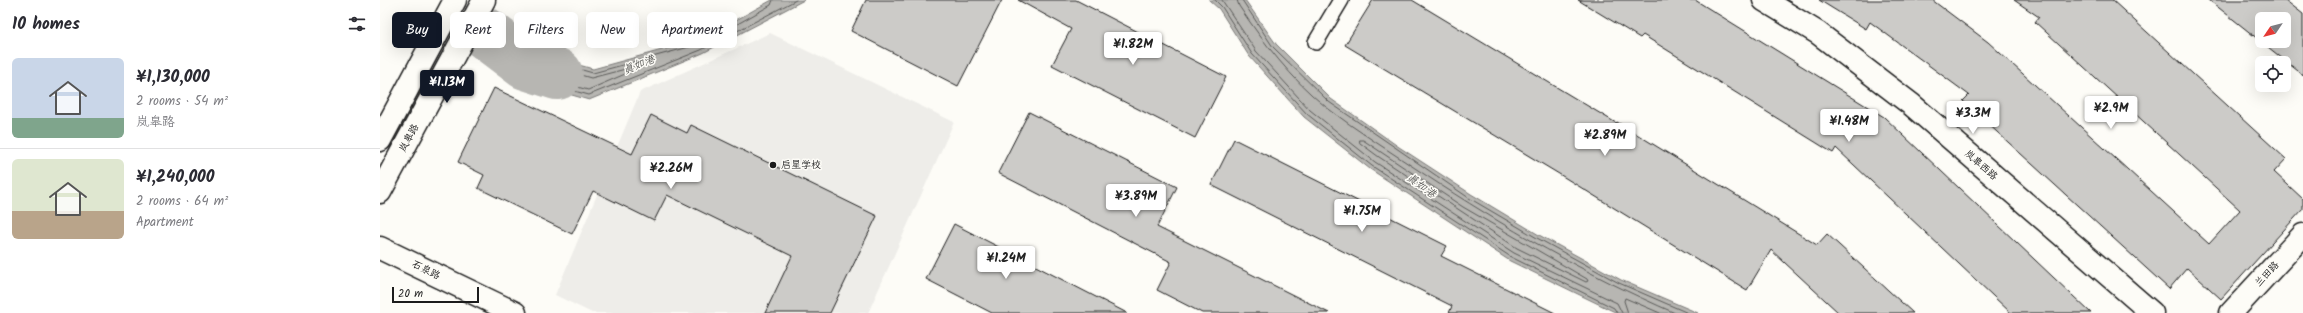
<!DOCTYPE html>
<meta charset="utf-8">
<style>
body{margin:0;font-family:Kalam,"LXGW WenKai TC",sans-serif;background:#f2f2f3;color:#2b2b33;height:100vh;display:flex;flex-direction:column;font-size:15px;white-space:nowrap}
*{box-sizing:border-box;margin:0}
p{font-size:13px;color:#7c7c81}
.icon{flex:none;width:22px;height:22px;fill:none;stroke:currentColor;stroke-width:2;stroke-linecap:round;stroke-linejoin:round}
.map{position:relative;flex:1;overflow:hidden}
.drawer{display:flex;flex-direction:column;background:#fff;width:380px}
.drawer>*{flex:none}
.guide{position:absolute;left:12px;top:12px;width:380px;height:36px;display:flex;gap:8px}
.needle{width:26px;rotate:235deg}
.buttons{position:absolute;left:1875px;top:12px;display:grid;gap:8px}
.buttons a{display:grid;place-items:center;width:36px;height:36px;border-radius:6px;background:#fff;box-shadow:0 4px 16px #0002;font-size:20px}
.scale{position:absolute;left:12px;bottom:10px;width:87px;box-sizing:border-box;padding-left:4px;border:2px solid #1c1c1c;border-top:0;font-size:11px;line-height:14px;white-space:nowrap;color:#1c1c1c;-webkit-text-stroke:3px #fdfcf7;paint-order:stroke}
.price{position:absolute;translate:-50% -34px;padding:0 9px;border-radius:4px;background:#fff;color:#222;font-size:13px;line-height:26px;filter:drop-shadow(0 1px 2px #0008)}
.price::after{content:'';position:absolute;left:50%;top:24px;width:12px;height:9px;margin-left:-6px;background:inherit;clip-path:polygon(0 0,100% 0,50% 100%)}
.price.selected{background:#111827;color:#fff}
ul{padding:0;list-style:none}
li{display:flex;align-items:center;gap:12px;height:100px;padding:0 12px}
li+li{border-top:1px solid #e1e1e2}
li span{display:grid;place-items:center;flex:none;width:112px;height:80px;border-radius:6px;color:#555}
li>.icon{margin-inline-start:auto}
span .icon{width:48px;height:48px;fill:#fffc;stroke-width:1}
li b{font-size:17px}
h2{display:flex;justify-content:space-between;align-items:center;height:48px;padding:0 12px;font-size:17px}
.chip{padding:0 14px;border-radius:6px;background:#fff;box-shadow:0 4px 16px #0002;font-size:14px;line-height:36px}
.chip.selected{background:#111827;color:#fff}
main{display:flex;flex:1;min-height:0}
.map>svg:first-child{display:block}
</style>
<main>
<section class="drawer">
<h2>10 homes<svg class="icon" aria-label="filters" viewBox="0 0 24 24"><path d="M4 7h16M4 17h16"/><circle cx="9" cy="7" r="2"/><circle cx="15" cy="17" r="2"/></svg></h2>
<ul>
<li><span style="background:linear-gradient(#c9d6e8 75%,#7fa58c 0)"><svg class="icon" aria-label="home" viewBox="0 0 24 24"><path d="M3 11l9-7 9 7M6 9v11h12V9"/></svg></span><div><b>¥1,130,000</b><p>2 rooms · 54 m²</p><p>岚皋路</p></div></li>
<li><span style="background:linear-gradient(#dfe7d0 65%,#b9a48a 0)"><svg class="icon" aria-label="home" viewBox="0 0 24 24"><path d="M3 11l9-7 9 7M6 9v11h12V9"/></svg></span><div><b>¥1,240,000</b><p>2 rooms · 64 m²</p><p>Apartment</p></div></li>
</ul>
</section>
<div class="map">
<svg width="1923" height="313" viewBox="0 0 1923 313">
<rect width="100%" height="100%" fill="#fdfcf7"/>
<filter id="ink" filterUnits="userSpaceOnUse"><feTurbulence type="fractalNoise" baseFrequency=".025" numOctaves="2"/><feDisplacementMap in="SourceGraphic" scale="8" xChannelSelector="R" yChannelSelector="G"/><feConvolveMatrix kernelMatrix="1 2 1 2 8 2 1 2 1" color-interpolation-filters="sRGB"/></filter>
<g filter="url(#ink)">
<!-- built -->
<polygon fill="#eeede9" points="390,33 574,122 488,313 212,313 175,295 260,92"/>
<!-- water -->
<g fill="#b7b6b2" stroke="#797876">
<polygon points="392,0 424,0 323,53 209,100 137,79 106,51 115,41 213,69 322,39"/>
<polygon points="829,0 865,0 896,44 951,99 1019,147 1091,194 1159,235 1241,280 1318,313 1237,313 1130,261 990,169 924,117 869,56 839,9"/>
</g>
<g fill="none" stroke-linecap="round" stroke-linejoin="round">
<!-- shore -->
<g stroke="#5a5a58" stroke-width="1">
<polyline points="393,0 391,5 324,43 213,73 117,46 112,51 139,76 209,95 321,50 416,0"/>
<polyline points="835,0 842,7 872,54 927,114 992,166 1131,257 1234,308 1237,313"/>
<polyline points="842,0 876,51 930,110 995,162 1134,253 1237,303 1242,313"/>
<path d="M 857,0 L 859,6 C 883,42 912,80 946,107 C 977,131 1011,152 1044,174 C 1124,227 1207,275 1295,313"/>
<polyline points="862,0 893,47 949,102 1089,198 1157,238 1239,283 1308,313"/>
<polygon points="128,54 211,78 257,66 259,68 208,90 142,71 126,57"/>
<polygon points="980,140 983,140 1083,207 1207,279 1208,281 1206,282 1137,248 999,157 980,143"/>
<polyline points="1248,313 1244,301 1245,298 1280,313"/>
</g>
<!-- river -->
<polyline stroke="#b7b6b2" stroke-width="52" points="105,33 146,64 177,74"/>
</g>
<!-- building -->
<g fill="#cccbc8" stroke="#1c1c1c" fill-rule="evenodd">
<polygon points="486,0 622,0 578,86 471,31"/>
<polygon points="638,0 696,0 846,77 815,138 672,65 691,29"/>
<polygon points="993,0 1032,0 1236,123 1237,122 1437,245 1447,234 1533,313 1459,313 1391,250 1367,290 1179,174 965,45"/>
<polygon points="1198,0 1315,0 1504,117 1711,313 1631,313 1456,148 1453,153 1263,35 1260,38"/>
<polygon points="1439,0 1552,0 1608,42 1829,244 1860,210 1655,22 1659,17 1634,0 1732,0 1906,159 1894,172 1923,199 1923,209 1841,299 1807,268 1789,289 1583,101 1589,95 1490,22 1486,29"/>
<path d="M 1829,0 L 1905,0 L 1923,14 L 1923,75 ZM 1882,19 L 1904,19 L 1904,41 L 1882,41 Z"/>
<polygon points="114,88 252,154 271,115 307,133 311,125 497,216 450,313 385,313 412,256 287,195 274,221 213,191 192,234 98,188 104,175 78,162"/>
<polygon points="649,112 797,187 777,227 949,313 822,313 777,290 791,262 618,173"/>
<polygon points="854,139 1067,246 1061,256 1175,313 1069,313 1072,306 831,185"/>
<polygon points="574,224 747,313 612,313 546,279"/>
</g>
<g fill="none" stroke-linecap="round" stroke-linejoin="round">
<!-- lane casing -->
<g stroke="#1c1c1c" stroke-width="18">
<polyline id="lane" points="936,42 961,0"/>
</g>
<!-- secondary casing -->
<g stroke="#1c1c1c" stroke-width="25">
<g id="secondary">
<polyline points="1384,0 1438,33 1532,105 1772,313"/>
<polyline points="0,140 75,0"/>
<polyline points="0,192 104,0"/>
<polyline points="0,248 135,313"/>
<polyline points="1851,313 1923,235"/>
</g>
</g>
<!-- lane -->
<use href="#lane" stroke="#fdfcf7" stroke-width="15"/>
<!-- secondary -->
<use href="#secondary" stroke="#fdfcf7" stroke-width="22"/>
</g>
</g>
<!-- markers -->
<circle fill="#1c1c1c" stroke="#fdfcf7" stroke-width="1.5" cx="393" cy="165" r="4"/>
<g text-anchor="middle" dominant-baseline="central" stroke-width="3" stroke-linejoin="round" paint-order="stroke">
<!-- street labels -->
<g font-size="10" fill="#1c1c1c" stroke="#fdfcf7">
<text transform="translate(29 138) rotate(-62)">岚皋路</text>
<text transform="translate(1601 165) rotate(41)">岚皋西路</text>
<text transform="translate(46 270) rotate(26)">石泉路</text>
<text transform="translate(1887 274) rotate(-47)">兰田路</text>
</g>
<!-- poi labels -->
<g font-size="10" fill="#1c1c1c" stroke="#fdfcf7" text-anchor="start">
<text x="401" y="165">启星学校</text>
</g>
<!-- water labels -->
<g font-size="11" font-style="italic" fill="#5a5a58" stroke="#fdfcf7">
<text transform="translate(259 65) rotate(-22)">真如港</text>
<text transform="translate(1041 186) rotate(36)">真如港</text>
</g>
</g>
</svg>
<div class="buttons">
<a><svg class="needle" viewBox="-14 -14 28 28"><path d="M0-13l5 13h-10z" fill="#e53935"/><path d="M0 13l5-13h-10z" fill="#7c7c81"/></svg></a>
<a><svg class="icon" aria-label="locate" viewBox="0 0 24 24"><circle cx="12" cy="12" r="6"/><path d="M12 2v4M12 18v4M2 12h4M18 12h4"/></svg></a>
</div>
<div class="scale">20 m</div>
<b class="price" style="left:753px;top:66px">¥1.82M</b>
<b class="price selected" style="left:67px;top:104px">¥1.13M</b>
<b class="price" style="left:1731px;top:130px">¥2.9M</b>
<b class="price" style="left:1593px;top:135px">¥3.3M</b>
<b class="price" style="left:1469px;top:143px">¥1.48M</b>
<b class="price" style="left:1225px;top:157px">¥2.89M</b>
<b class="price" style="left:291px;top:190px">¥2.26M</b>
<b class="price" style="left:756px;top:218px">¥3.89M</b>
<b class="price" style="left:982px;top:233px">¥1.75M</b>
<b class="price" style="left:626px;top:280px">¥1.24M</b>
<div class="guide">
<a class="chip selected">Buy</a>
<a class="chip">Rent</a>
<a class="chip">Filters</a>
<a class="chip">New</a>
<a class="chip">Apartment</a>
</div>
</div>
</main>
